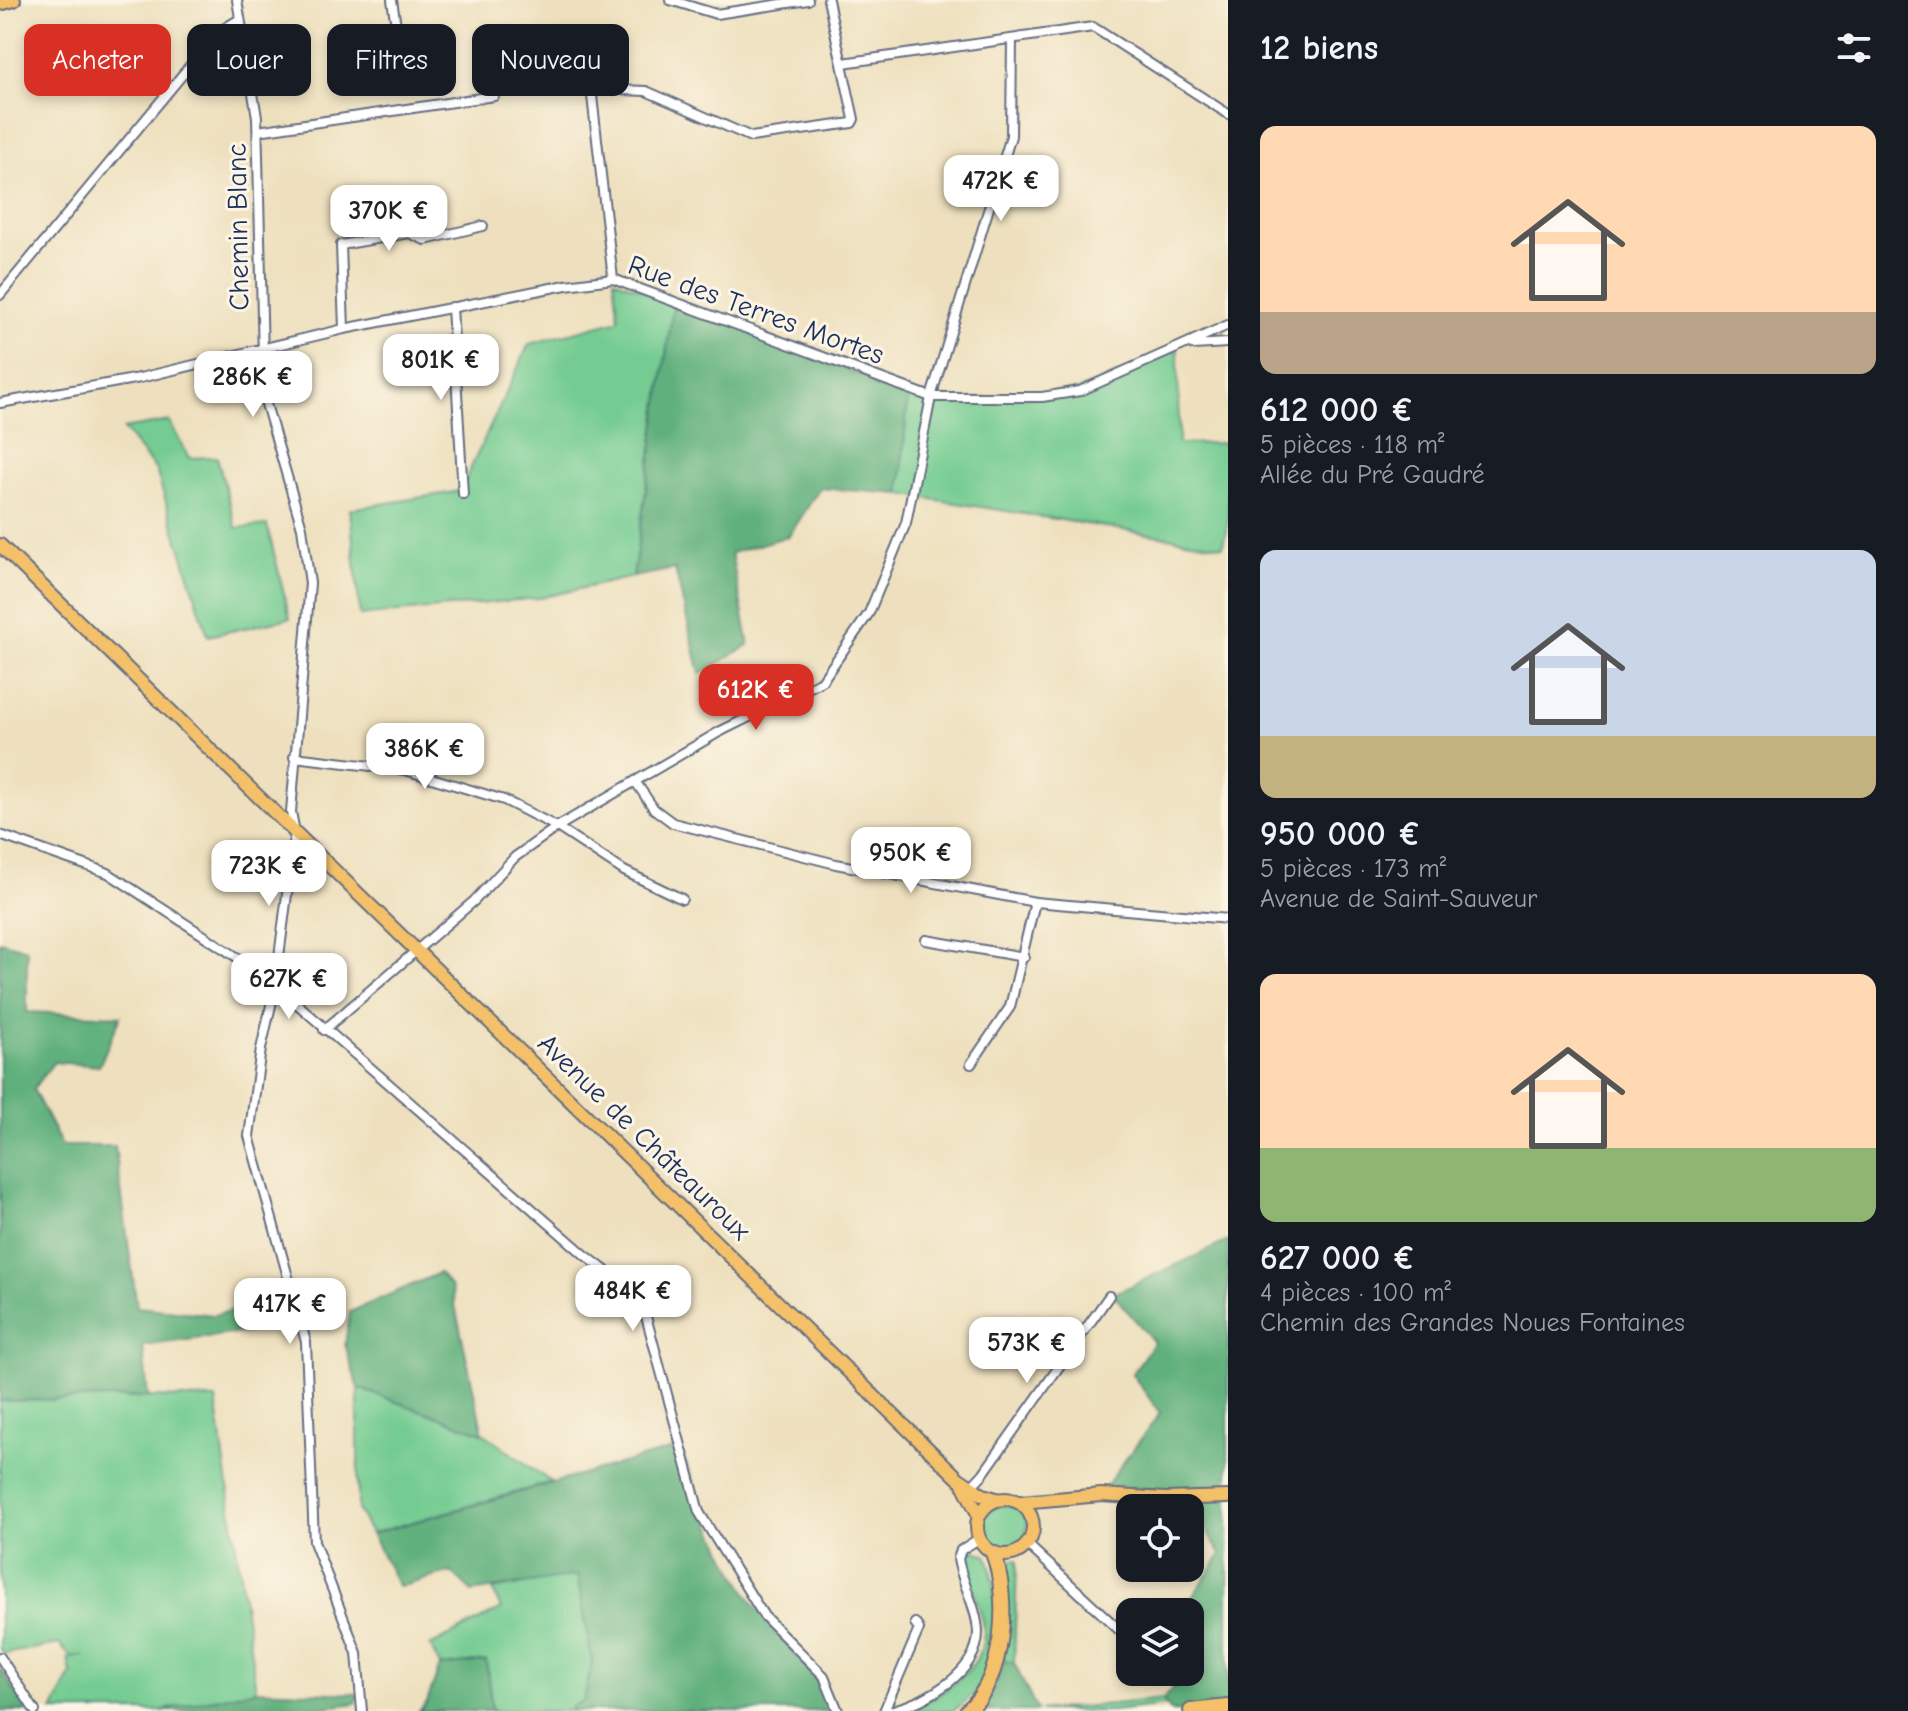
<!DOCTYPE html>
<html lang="fr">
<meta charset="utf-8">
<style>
body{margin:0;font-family:"Comic Neue",sans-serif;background:#20242c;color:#f1f3f6;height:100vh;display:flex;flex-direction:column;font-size:30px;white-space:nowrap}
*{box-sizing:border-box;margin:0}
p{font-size:26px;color:#9ea1a6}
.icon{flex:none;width:44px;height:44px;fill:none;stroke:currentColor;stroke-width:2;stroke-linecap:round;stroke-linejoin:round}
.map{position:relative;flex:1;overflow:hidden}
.panel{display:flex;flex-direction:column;background:#171b24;width:680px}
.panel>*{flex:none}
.hud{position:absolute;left:24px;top:24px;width:760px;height:72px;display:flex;gap:16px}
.fabs{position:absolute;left:1116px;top:1494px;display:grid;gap:16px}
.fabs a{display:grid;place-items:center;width:88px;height:88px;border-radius:16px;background:#171b24;box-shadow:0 4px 12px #0003;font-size:40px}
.price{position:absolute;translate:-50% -68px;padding:0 18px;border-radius:16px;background:#fff;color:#222;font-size:26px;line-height:52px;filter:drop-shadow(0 2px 4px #0008)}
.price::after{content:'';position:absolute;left:50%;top:48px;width:24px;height:18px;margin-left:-12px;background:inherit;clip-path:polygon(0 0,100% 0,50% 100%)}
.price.on{background:#d93025;color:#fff}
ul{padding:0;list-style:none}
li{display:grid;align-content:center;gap:16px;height:424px;padding:0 32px}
li span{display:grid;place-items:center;height:248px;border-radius:16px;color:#555}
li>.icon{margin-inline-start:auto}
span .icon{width:144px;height:144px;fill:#fffc;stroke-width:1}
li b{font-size:34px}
h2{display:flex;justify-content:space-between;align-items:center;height:96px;padding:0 32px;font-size:34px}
.chip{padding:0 28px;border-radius:16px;background:#171b24;box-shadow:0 4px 12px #0003;font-size:28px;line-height:72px}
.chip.on{background:#d93025;color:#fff}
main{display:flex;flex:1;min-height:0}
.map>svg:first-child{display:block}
</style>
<main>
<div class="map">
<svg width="1228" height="1711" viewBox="0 0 1228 1711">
<rect width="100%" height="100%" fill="#fcf5e5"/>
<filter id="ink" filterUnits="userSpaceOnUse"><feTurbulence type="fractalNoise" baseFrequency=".0125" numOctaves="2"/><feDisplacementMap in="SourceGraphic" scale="16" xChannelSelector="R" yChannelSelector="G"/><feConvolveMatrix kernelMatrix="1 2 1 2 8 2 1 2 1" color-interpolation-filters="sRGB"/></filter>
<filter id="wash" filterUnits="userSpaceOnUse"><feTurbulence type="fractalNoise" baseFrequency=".006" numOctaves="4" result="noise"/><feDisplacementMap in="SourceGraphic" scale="32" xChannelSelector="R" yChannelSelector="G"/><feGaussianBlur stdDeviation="1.8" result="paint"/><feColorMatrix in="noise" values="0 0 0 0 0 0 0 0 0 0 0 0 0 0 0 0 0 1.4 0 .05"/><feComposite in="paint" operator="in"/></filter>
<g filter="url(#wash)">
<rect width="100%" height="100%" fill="#eee0be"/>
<!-- green -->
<g fill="#74cc92" stroke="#487e78" stroke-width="2">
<polygon points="614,279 674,301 633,577 539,598 360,616 350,509 460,491 529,344 619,320"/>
<polygon points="1178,349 1179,444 1228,443 1228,520 1223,546 900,494 908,394 967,400 1079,390"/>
<polygon points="169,421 189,458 217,457 236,528 267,525 290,618 208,636 156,470 123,429"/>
<polygon points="358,1388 483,1433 551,1482 371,1534 358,1510"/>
<polygon points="148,1397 216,1399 256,1690 159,1711 53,1711 71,1674 68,1658 84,1656 70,1656 59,1644 4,1654 0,1649 0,1401"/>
<circle cx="1005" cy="1527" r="22"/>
<path d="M 972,1550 L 987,1555 C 999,1583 999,1661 981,1685 C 974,1695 963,1704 953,1711 L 907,1711 C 943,1693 995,1666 982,1618 C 976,1598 968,1579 965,1558 Z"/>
<polygon points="1000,1560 1017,1560 1014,1663 1004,1661"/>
<polygon points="578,1574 592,1662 584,1701 571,1708 574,1711 492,1711 486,1661 440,1666 430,1646 501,1609 493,1590"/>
<polygon points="1163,1699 1167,1705 1111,1711 1040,1711"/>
</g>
<!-- forest -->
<g fill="#5fb07c" stroke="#3d706d" stroke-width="2">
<polygon points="674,301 908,394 900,494 820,488 789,536 731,553 749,645 700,674 675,569 633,577"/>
<polygon points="0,941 27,949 27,1012 121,1016 99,1066 54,1062 33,1089 62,1146 115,1146 137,1307 214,1315 288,1297 297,1325 143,1346 148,1397 0,1401"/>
<polygon points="1228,1241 1228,1711 1170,1711 1163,1699 1186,1672 1190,1672 1190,1612 1182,1612 1221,1555 1184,1492 1106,1486 1160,1413 1132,1374 1154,1342 1113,1294"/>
<polygon points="439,1273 451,1287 483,1433 358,1388 345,1344 350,1312"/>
<path d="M 680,1447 C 701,1504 725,1564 761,1614 C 786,1648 818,1674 839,1711 L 574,1711 L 570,1708 L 584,1700 L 592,1662 L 577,1575 L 472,1592 L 451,1572 L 399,1587 L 371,1534 Z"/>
<polygon points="486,1661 492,1711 419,1711 427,1702 440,1666"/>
<path d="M 1004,1661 L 1014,1663 L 1037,1711 L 973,1711 C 991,1697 997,1682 1004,1661 Z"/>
<polygon points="0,1668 28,1711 0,1711"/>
<polygon points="256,1690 359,1694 356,1703 295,1711 159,1711"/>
</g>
</g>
<g filter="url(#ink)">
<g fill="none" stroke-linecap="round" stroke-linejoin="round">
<!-- minor casing -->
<g stroke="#656d80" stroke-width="12">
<g id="minor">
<polyline points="237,0 257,117 264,397 302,528 310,583 291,812 295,832 275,988 261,1049 249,1136 306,1342 314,1542 357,1653 362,1711"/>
<polyline points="392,0 401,57"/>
<polyline points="670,0 716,14 808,0"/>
<polyline points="843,63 1093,27 1228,114"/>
<polyline points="258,131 494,96"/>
<polyline points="613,279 592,96 597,89 646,91 751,137 852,123 854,119 828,0"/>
<polyline points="0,295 217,33 240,19"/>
<polyline points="452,307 463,494"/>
<polyline points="344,329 341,245 409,233 425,240 483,226"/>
<polyline points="1193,345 1228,343"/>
<polyline points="0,403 140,378 344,329 566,285 613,279 931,397 1042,397 1080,391 1228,325"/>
<polyline points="294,757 405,770 504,800 557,827 624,871 682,899"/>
<polyline points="635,781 654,809 673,823 836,864 1035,902 1228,919"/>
<polyline points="0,835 108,873 264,975 585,1255 641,1298 699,1512 764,1616 824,1676 838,1711"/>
<polyline points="926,940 1024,957"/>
<polyline points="324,1030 474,901 515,857 557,827 719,732 822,681 869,613 906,523 931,397 1011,136 1012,39"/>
<polyline points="971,1064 1010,1007 1035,902"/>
<polyline points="969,1489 983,1474 1109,1296"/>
<polyline points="1028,1545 1130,1640"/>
<polyline points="0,1657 35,1711"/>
<polyline points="1164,1672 1173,1681"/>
<polyline points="884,1711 919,1629 915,1623"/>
<path d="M 890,1711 C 925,1702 978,1674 978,1632 C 977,1607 962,1584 958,1559 L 961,1550 L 980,1538"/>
</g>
</g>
<!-- primary casing -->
<g stroke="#656d80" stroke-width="16">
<g id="primary">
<polyline points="0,4 14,0"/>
<polyline points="0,545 958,1478 983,1495 996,1499"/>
<polyline points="963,1484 979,1516"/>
<circle cx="1005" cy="1527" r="28"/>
<polyline points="1021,1502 1101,1495 1166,1499 1228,1497"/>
</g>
</g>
<!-- motorway casing -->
<g stroke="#656d80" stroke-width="18">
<g id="motorway">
<path d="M 967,1711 C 1005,1680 1010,1597 993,1553"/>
<polyline points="1191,1711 1228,1707"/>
</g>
</g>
<!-- minor -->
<use href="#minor" stroke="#fff" stroke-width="8"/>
<!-- primary -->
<use href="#primary" stroke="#f4c16a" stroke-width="12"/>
<!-- motorway -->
<use href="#motorway" stroke="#f4c16a" stroke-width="14"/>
</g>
</g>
<g text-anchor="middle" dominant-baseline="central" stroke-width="6" stroke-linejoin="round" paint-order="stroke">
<!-- street labels -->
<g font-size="28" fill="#1b2f5e" stroke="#fcf5e5">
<text transform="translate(238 227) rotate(-91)">Chemin Blanc</text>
<text transform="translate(756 310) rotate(20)">Rue des Terres Mortes</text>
<text transform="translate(644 1137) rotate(44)">Avenue de Châteauroux</text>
</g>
</g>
</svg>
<div class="fabs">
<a><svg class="icon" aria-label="locate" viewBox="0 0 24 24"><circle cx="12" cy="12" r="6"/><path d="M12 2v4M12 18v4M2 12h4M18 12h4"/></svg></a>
<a><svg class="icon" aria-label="layers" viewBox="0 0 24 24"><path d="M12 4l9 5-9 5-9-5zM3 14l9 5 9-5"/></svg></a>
</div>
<b class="price" style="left:1001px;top:223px">472K €</b>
<b class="price" style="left:389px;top:253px">370K €</b>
<b class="price" style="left:441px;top:402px">801K €</b>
<b class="price" style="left:253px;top:419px">286K €</b>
<b class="price on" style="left:756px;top:732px">612K €</b>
<b class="price" style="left:425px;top:791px">386K €</b>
<b class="price" style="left:911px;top:895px">950K €</b>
<b class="price" style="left:269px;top:908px">723K €</b>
<b class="price" style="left:289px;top:1021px">627K €</b>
<b class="price" style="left:633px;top:1333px">484K €</b>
<b class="price" style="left:290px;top:1346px">417K €</b>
<b class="price" style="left:1027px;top:1385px">573K €</b>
<div class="hud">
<a class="chip on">Acheter</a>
<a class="chip">Louer</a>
<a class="chip">Filtres</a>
<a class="chip">Nouveau</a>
</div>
</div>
<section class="panel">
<h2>12 biens<svg class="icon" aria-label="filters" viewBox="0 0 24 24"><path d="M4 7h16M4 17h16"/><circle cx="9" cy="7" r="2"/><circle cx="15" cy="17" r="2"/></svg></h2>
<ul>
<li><span style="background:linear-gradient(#ffd9b3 75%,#b9a48a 0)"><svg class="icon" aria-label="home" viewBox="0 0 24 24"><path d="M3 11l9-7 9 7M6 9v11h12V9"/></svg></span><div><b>612 000 €</b><p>5 pièces · 118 m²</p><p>Allée du Pré Gaudré</p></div></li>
<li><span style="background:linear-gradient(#c9d6e8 75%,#c2b280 0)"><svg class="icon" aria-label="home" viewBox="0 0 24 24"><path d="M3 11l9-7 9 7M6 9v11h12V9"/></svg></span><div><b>950 000 €</b><p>5 pièces · 173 m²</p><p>Avenue de Saint-Sauveur</p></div></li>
<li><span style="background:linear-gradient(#ffd9b3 70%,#8fb573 0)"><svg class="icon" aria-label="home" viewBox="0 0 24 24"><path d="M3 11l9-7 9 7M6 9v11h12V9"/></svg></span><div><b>627 000 €</b><p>4 pièces · 100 m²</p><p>Chemin des Grandes Noues Fontaines</p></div></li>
</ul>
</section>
</main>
